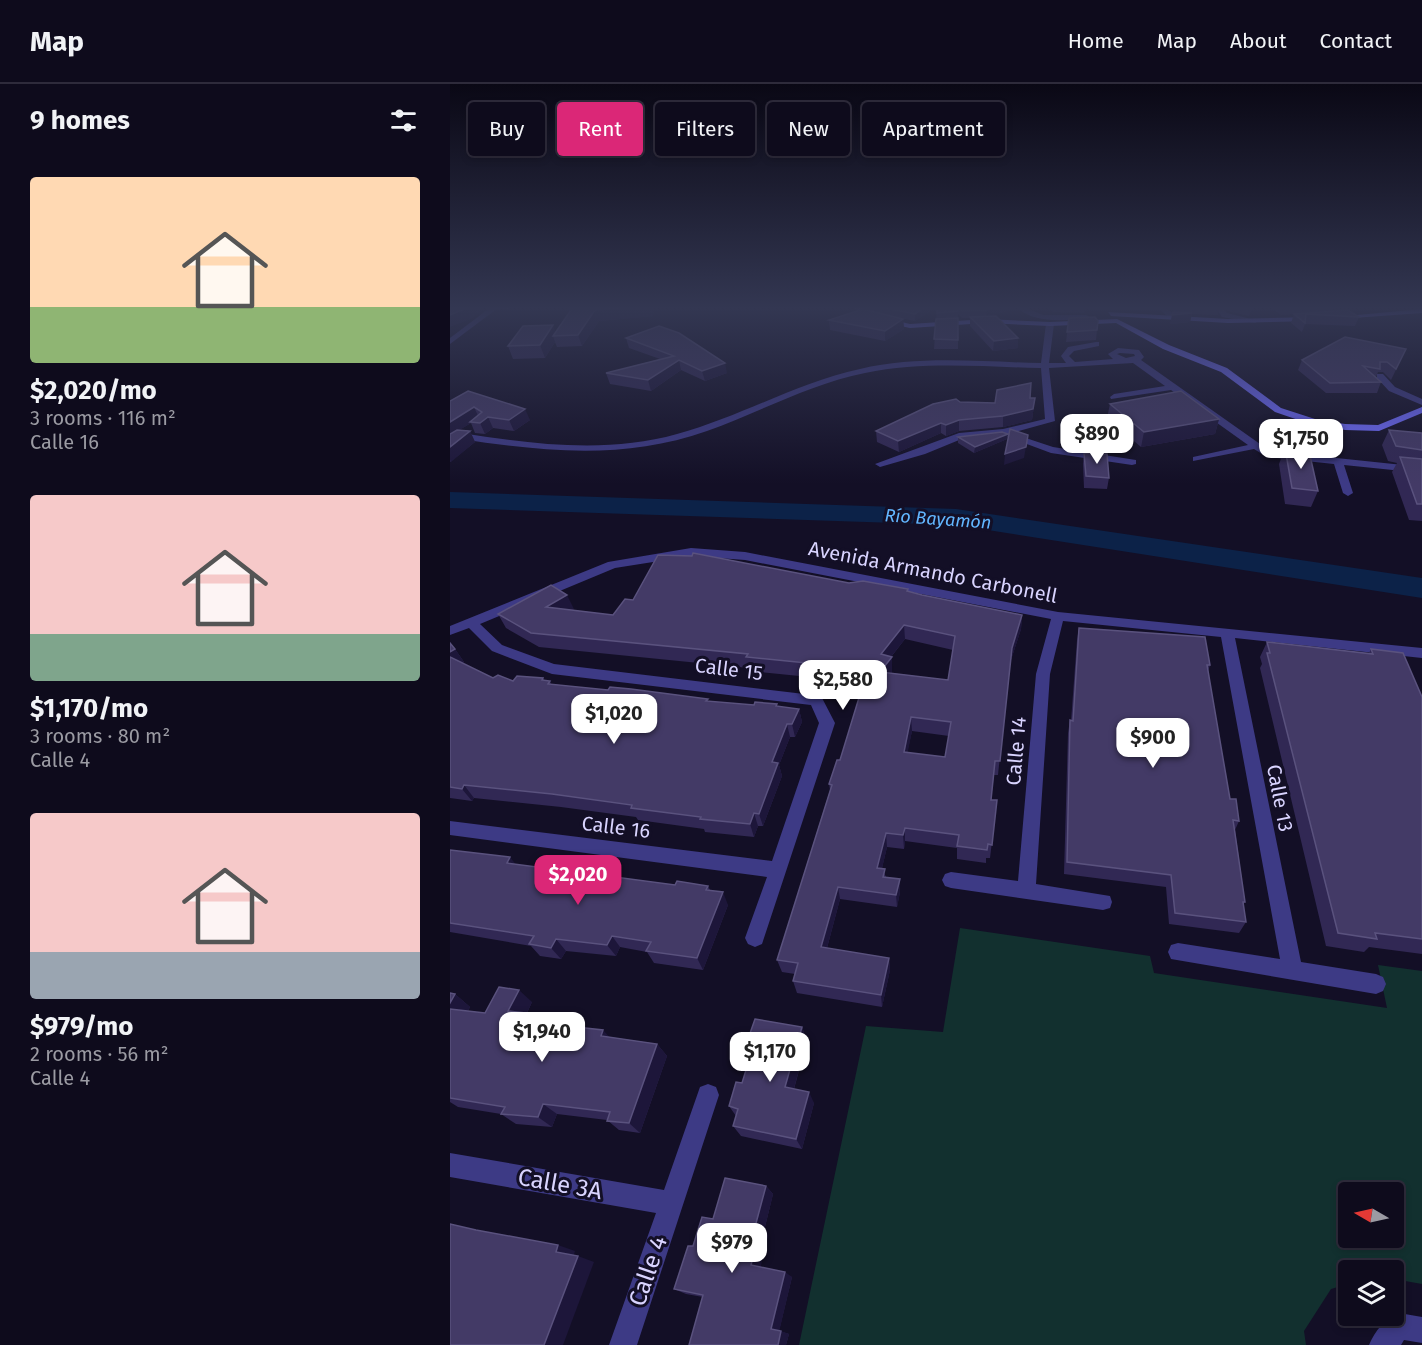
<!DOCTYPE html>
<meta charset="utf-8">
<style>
body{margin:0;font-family:"Fira Sans",sans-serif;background:#1c1929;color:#f1f3f6;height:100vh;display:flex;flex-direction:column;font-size:22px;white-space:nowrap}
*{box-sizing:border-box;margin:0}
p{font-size:20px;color:#9b9ba3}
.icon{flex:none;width:33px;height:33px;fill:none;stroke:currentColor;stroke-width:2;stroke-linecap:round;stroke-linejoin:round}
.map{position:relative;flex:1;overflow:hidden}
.sheet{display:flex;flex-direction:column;background:#0e0b1c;width:450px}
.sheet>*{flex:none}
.banner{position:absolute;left:18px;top:18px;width:570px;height:54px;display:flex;gap:12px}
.needle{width:39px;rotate:279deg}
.tools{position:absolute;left:888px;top:1098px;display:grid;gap:12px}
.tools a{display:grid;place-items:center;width:66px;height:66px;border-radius:6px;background:#0e0b1c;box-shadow:0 3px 9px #0003,0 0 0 2px #2e2b3b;font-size:30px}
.price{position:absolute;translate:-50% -51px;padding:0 14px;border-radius:12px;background:#fff;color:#222;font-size:20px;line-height:39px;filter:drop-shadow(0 2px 3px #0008)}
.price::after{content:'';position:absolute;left:50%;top:36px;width:18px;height:14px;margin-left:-9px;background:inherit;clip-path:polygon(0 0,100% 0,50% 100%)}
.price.active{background:#db2777;color:#fff}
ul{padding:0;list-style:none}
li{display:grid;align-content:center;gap:12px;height:318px;padding:0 30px}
li span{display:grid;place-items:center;height:186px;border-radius:6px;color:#555}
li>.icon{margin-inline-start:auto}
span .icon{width:108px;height:108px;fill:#fffc;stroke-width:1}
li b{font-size:26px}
h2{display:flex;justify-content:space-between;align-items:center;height:72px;padding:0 30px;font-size:26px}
.pill{padding:0 21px;border-radius:6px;background:#0e0b1c;box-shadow:0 3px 9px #0003,0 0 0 2px #2e2b3b;font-size:21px;line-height:54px}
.pill.active{background:#db2777;color:#fff}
header{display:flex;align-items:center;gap:36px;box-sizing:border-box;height:84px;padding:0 30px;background:#0e0b1c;border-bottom:2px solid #2e2b3b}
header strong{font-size:28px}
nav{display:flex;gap:33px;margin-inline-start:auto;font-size:21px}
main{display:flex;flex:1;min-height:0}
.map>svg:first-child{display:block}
</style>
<header>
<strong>Map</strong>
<nav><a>Home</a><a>Map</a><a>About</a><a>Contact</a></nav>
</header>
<main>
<section class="sheet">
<h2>9 homes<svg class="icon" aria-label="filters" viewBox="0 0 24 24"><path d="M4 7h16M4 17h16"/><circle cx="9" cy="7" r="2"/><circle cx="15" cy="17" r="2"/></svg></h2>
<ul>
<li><span style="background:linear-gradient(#ffd9b3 70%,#8fb573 0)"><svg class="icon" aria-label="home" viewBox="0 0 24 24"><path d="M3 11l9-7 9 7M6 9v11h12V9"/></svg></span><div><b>$2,020/mo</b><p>3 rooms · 116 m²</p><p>Calle 16</p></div></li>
<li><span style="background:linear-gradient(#f6c9c9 75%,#7fa58c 0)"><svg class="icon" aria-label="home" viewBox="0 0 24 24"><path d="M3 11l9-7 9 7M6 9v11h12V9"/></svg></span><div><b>$1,170/mo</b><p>3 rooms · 80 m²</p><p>Calle 4</p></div></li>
<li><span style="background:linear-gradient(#f6c9c9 75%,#9aa5b1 0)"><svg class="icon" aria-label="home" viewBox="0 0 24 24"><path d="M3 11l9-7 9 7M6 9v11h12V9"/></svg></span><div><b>$979/mo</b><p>2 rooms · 56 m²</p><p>Calle 4</p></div></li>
</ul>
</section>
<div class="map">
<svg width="972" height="1261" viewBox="0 0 972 1261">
<rect width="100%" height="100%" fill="#130f26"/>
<!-- green -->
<path fill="#12302f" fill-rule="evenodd" d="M 510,844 L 700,872 L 704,889 L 937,924 L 928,881 L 972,887 L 972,1200 L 944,1195 L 944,1186 L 898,1186 L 898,1200 L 881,1205 L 854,1247 L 856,1261 L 349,1261 L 416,942 L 493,948 ZM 898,1108 L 944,1108 L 944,1154 L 898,1154 Z"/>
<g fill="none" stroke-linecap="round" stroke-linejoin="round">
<!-- river -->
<polygon fill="#0c2248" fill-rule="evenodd" points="0,408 506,425 972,494 972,514 506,441 0,424"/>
<!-- street -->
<g fill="#3d3a85" fill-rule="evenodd">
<polygon points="41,223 48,224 0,260 0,254"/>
<path d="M 566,223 L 574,223 L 593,231 L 636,231 L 640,233 L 636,235 C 612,236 585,240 566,223 Z"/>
<polygon points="706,223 714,223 728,233 721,235"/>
<polygon points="765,223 772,223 777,229 809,237 805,239 772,233"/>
<path d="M 600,238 L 604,240 L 599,279 L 616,279 L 611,272 L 618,263 L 646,258 L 649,258 L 649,262 L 624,267 L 619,272 L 625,278 L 663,275 L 658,270 L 668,264 L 689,266 L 694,273 L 691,276 L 820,367 L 972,383 L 972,389 L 894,381 L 903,409 L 898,412 L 893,409 L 884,380 L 817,373 L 804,365 L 743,377 L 743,373 L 798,361 L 721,306 L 661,315 L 660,313 L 664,310 L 715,302 L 683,279 L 599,284 L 605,337 L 561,349 L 603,363 L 686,376 L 686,380 L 682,381 L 601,369 L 553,351 L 514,354 L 475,370 L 430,383 L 425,380 L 509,349 L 553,345 L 595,335 L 591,284 C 532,283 473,277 415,289 C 360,300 310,328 257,347 C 175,376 95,368 11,355 L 6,352 L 11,349 C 83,360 156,370 227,350 C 290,333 346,299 410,285 C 469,271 531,278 591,279 L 596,240 ZM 670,269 L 684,270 L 685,272 L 676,274 L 667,270 Z"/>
<polygon points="927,290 933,290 945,303 972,315 972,321 939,307 927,294"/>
<polygon points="241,464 295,468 608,528 972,564 972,574 785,554 851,878 926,890 933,893 936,900 933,907 926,910 721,875 718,868 721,861 728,859 830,875 771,553 613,537 600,590 586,800 660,812 662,818 660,824 653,826 501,804 495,802 492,796 495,790 501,788 568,797 586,590 601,535 295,476 241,472 165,484 30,540 52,561 104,580 371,612 385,639 312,860 305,863 298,860 295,854 317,793 0,751 0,737 322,777 369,639 361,621 102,590 42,567 19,544 0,551 0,542 158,478"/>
<polygon points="258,1000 266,1003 269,1011 187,1261 159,1261 206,1129 0,1093 0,1069 214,1106 250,1003"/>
<path d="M 949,1229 L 972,1233 L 972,1259 L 954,1256 L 951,1261 L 919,1261 C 925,1247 935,1234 949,1229 Z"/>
</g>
<!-- secondary -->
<g fill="#6f6bff" fill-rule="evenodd">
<polygon points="21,223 61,223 58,225"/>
<polygon points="403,223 411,223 423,231 460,240 536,235 600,238 667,235 719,261 777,284 831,324 865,335 895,340 928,341 972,323 972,329 929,347 895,346 860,340 825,328 771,288 713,265 666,239 600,242 536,239 460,244 418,235"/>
<polygon points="972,225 972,229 889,235 885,233"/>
<polygon points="658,228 778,235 862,233 866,235 862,237 778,239 661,232"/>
</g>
</g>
<!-- wall -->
<g fill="#312854" fill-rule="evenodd">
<polygon points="116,223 204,223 203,232 149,237 132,262 107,263 105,258 95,274 63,275 58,262 106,248 120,229"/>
<polygon points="417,223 486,223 465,237 445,233 453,235 454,245 435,257 380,246 379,236 422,227 417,225"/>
<polygon points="487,223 566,223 565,225 538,232 568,264 543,267 520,242 520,234 512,234 508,230 508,265 484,265"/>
<polygon points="599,223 707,223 706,226 637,225 634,229 603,228"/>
<polygon points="718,223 769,223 770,224 768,231 742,230 740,238 720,240 724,228"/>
<polygon points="774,223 802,223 799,232 778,227"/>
<polygon points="821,223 884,223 882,227 909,233 905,242 855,240 852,248 841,239 844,230 831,231"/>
<polygon points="619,234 647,246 646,256 616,258"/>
<polygon points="176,254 277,289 255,297 231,286 201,307 160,300 156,289 210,275 179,264"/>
<polygon points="956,265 941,296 933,288 928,288 926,293 931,298 927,309 876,309 848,286 852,276"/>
<polygon points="580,314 585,314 582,336 553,343 509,347 496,352 491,349 449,368 427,358 426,347 510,318 545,319"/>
<polygon points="0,317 80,336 64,347 43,344 35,350 25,349 21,339 9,346 20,347 25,358 0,378"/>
<polygon points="660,320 769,335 765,350 691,363 657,334"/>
<polygon points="939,346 972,349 972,437 959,436 942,388 947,379 938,377 932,361"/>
<polygon points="558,350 557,355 524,369 508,359 508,353"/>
<polygon points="835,364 868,407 861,423 835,420 829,380"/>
<polygon points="634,369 659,394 657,405 634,404 633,380"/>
<path d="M 399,499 L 458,505 L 458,507 L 472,511 L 572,531 L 571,545 L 560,579 L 548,691 L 544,691 L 541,716 L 547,716 L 540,774 L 536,774 L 536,779 L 507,775 L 507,764 L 455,757 L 454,765 L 437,763 L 432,784 L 436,793 L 450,795 L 450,808 L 447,823 L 390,815 L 377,864 L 439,874 L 440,886 L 432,923 L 347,909 L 343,897 L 345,890 L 332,888 L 327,876 L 380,706 L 379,700 L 390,676 L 411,607 L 379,595 L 300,587 L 299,584 L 89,563 L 56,544 L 48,530 L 124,525 L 122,526 L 163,531 L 183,516 ZM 455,555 L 503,566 L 498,596 L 441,589 L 442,588 L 441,573 ZM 462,647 L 499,652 L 495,673 L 457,669 Z"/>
<polygon points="629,544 760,581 758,587 780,715 789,737 785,746 795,818 793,821 796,838 789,849 719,840 716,803 614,790 618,649 620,636 621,637 627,556"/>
<polygon points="817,558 919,569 921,565 972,613 972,871 972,870 919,863 914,868 876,862 810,584 812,580 810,573"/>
<polygon points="0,559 5,565 14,578 12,579 43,594 63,597 93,594 95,597 100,597 101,600 258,618 349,625 352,638 345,653 340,653 329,681 332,692 313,742 308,742 304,753 255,748 254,745 188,736 186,733 111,723 24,714 22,717 0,714"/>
<polygon points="0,766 97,787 113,789 115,792 146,797 225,801 258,802 260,806 278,821 253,886 204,879 197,868 170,863 166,872 116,867 111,875 90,872 81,862 0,848"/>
<polygon points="0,909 5,910 20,923 18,927 35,929 82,918 77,929 114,942 160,953 207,960 217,972 190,1049 169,1046 157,1036 107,1030 102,1043 66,1040 51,1030 8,1023 0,1018"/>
<polygon points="352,943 357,957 344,1005 364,1019 352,1065 291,1052 283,1042 286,1032 279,1022 292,999 303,965 298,955"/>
<polygon points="316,1102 323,1110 314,1147 318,1151 310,1183 342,1193 329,1247 339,1250 336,1261 239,1261 253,1213 236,1210 224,1205 243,1162 263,1135"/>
</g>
<!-- shaded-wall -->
<g fill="#1d163a">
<polygon points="19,223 32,223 33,226 21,235 0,243 0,231"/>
<polygon points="183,223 204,223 203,232 149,237 132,262 128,251 145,226"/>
<polygon points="475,223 486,223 465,237 465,230"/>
<polygon points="546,223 566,223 565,225 536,233 537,226"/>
<polygon points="635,223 638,223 637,225 634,229"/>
<polygon points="742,229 740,238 720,240 722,231"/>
<polygon points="453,235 454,245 435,257 435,247"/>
<polygon points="103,241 107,252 103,252 105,258 95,274 90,261"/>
<polygon points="568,254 568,264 543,267 544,257"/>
<polygon points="229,276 231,286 201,307 198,296"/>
<polygon points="275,279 277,289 255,297 252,287"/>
<polygon points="585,314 582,336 553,343 553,332"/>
<polygon points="24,323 29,334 20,338 21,339 0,352 0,338"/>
<polygon points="75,325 80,336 64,347 59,336"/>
<polygon points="38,333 43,344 35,350 30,339"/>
<polygon points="769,335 765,350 691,363 694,348"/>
<polygon points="509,336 509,347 496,352 496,341"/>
<polygon points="491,339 491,349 449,368 448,357"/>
<polygon points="20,347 25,358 1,378 0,376 0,363"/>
<polygon points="558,350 557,355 524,369 525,363"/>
<polygon points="578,351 574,374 554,381 555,370"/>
<polygon points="117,511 124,525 103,537 96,523"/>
<polygon points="572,531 571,545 560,579 548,691 562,564"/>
<polygon points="454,541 455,555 432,584 431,570"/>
<polygon points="5,565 14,578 3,583 0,579 0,568"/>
<polygon points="442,573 442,588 431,602 430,588"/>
<polygon points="349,625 352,638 345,653 342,640"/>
<polygon points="461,633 462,647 455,682 454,668"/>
<polygon points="337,640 340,653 329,681 332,692 313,742 309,730 322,678"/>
<polygon points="14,701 24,714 22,717 12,705"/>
<polygon points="304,729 308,742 304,753 300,740"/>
<polygon points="455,744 455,757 454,765 453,751"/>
<polygon points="436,749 437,763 429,797 427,784"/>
<polygon points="60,773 70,786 57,779"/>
<polygon points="450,795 450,808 447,823 446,811"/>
<polygon points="388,803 390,815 374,875 371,863"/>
<polygon points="273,808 278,821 253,886 247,874"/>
<polygon points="162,852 170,863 166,872 157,861"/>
<polygon points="106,855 116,867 111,875 101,864"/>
<polygon points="439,874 440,886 432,923 431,911"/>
<polygon points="69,906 82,918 72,939 58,927"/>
<polygon points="5,910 20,923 13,937 0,927 0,919"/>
<polygon points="104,932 116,944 98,940"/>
<polygon points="352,943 357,957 341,1015 335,1003"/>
<polygon points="153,946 164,958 151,952"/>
<polygon points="207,960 217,972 190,1049 179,1039"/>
<polygon points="359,1008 364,1019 352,1065 346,1055"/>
<polygon points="93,1020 107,1030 102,1043 88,1033"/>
<polygon points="316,1102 323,1110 314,1147 318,1151 310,1186 301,1181 305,1143"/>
<polygon points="108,1161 125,1167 123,1174 106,1168"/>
<polygon points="128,1172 144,1178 113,1261 94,1261"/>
<polygon points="335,1188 342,1193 329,1248 321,1245"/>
<polygon points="331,1247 339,1250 336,1261 328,1261"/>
</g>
<!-- building -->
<g fill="#433a66" stroke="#5a527e" stroke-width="1.5" fill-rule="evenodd">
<polygon points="0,223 19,223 0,231"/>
<polygon points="119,223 183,223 145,226 128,251 103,252 121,226"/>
<polygon points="431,223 475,223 465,230"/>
<polygon points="487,223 508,223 508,227 487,229"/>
<polygon points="509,223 546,223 537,226 512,227"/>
<polygon points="413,225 453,235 435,247 379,236"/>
<polygon points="898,226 909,233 856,230 855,239 844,230"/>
<polygon points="723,228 742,229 722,231"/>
<polygon points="546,232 568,254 544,257 520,233"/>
<polygon points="645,233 648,237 647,246 617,248 619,234"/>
<polygon points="508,234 508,256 484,255 486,235"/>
<polygon points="103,241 90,261 58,262 73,242"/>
<polygon points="209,242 229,249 275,279 252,287 229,276 198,296 156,289 224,272 176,254"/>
<polygon points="895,253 956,265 946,285 937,278 930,278 930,285 913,282 931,298 880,299 852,276"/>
<polygon points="581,299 580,314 585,314 583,325 553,332 509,336 496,341 491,339 448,357 426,347 483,320 506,315 510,318 545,319 547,306"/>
<polygon points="18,307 75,325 59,336 38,333 30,339 20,338 32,328 24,323 0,338 0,317"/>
<polygon points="731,307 769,335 694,348 660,320"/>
<polygon points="560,345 578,351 576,363 555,370"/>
<polygon points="7,346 20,347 0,363 0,350"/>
<polygon points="939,346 972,349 972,366 946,362"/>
<polygon points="552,348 558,350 525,363 508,353"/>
<polygon points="835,364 859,367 868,407 842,404"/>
<polygon points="634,369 657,370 659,394 636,392"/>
<polygon points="950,373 972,375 972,420 967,420"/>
<path d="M 243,469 L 399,499 L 413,497 L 458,505 L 457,507 L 472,511 L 572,531 L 562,564 L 550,677 L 545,677 L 541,716 L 547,716 L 542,761 L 538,760 L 537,766 L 507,762 L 509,751 L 455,744 L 453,751 L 436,749 L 427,784 L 435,785 L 433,793 L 450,795 L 446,811 L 388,803 L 371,863 L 439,874 L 431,911 L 343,897 L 348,879 L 327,876 L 382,701 L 379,700 L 387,676 L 390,676 L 415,594 L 377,581 L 296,573 L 298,570 L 81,549 L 48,530 L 101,501 L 117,511 L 96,523 L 163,531 L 175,515 L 183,516 L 208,471 L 242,472 ZM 454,541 L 505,552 L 498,596 L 430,588 L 442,573 L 431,570 ZM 461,633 L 501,638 L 495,673 L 454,668 Z"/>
<polygon points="629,544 755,553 760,581 757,581 780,715 786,715 789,737 783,736 795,818 793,818 796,838 725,829 721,791 617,778 620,636 623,637"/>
<polygon points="817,558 923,570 921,565 953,569 972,613 972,855 925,849 927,855 888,849 817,569 820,569"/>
<polygon points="0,559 5,565 0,568"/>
<polygon points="0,573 43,594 48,591 63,597 67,592 93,594 92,596 100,597 98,600 158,606 160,603 181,605 258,615 256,617 304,621 305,618 327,620 326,622 349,625 342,640 337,640 322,678 328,679 309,730 304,729 300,740 250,735 251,733 181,724 182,721 102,710 14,701 12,705 0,703"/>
<polygon points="0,766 60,773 57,779 95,784 94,786 113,789 111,791 146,797 150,791 225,801 227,797 258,802 256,806 273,808 247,874 196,867 201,858 162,852 157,861 106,855 101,864 79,860 84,852 0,839"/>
<polygon points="49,903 69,906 58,927 104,932 98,940 153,946 151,952 207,960 179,1039 157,1037 160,1028 93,1020 88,1033 51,1030 55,1023 0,1014 0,925 35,929"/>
<polygon points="0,909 5,910 0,919"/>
<polygon points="305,935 352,943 335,1003 359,1008 346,1055 283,1042 288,1025 279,1022 286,998 292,999 305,957 298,955"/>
<polygon points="275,1094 316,1102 305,1143 311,1144 301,1181 335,1188 321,1245 331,1247 328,1261 239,1261 253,1211 224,1205 238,1162 243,1162 252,1133 263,1135"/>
<polygon points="0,1140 26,1146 108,1161 106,1168 128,1172 94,1261 0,1261"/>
</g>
<!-- sky -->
<linearGradient id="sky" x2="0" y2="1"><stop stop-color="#0a0815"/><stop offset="0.56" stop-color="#333752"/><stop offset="1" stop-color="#333752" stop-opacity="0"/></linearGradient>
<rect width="972" height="400" fill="url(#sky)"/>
<g text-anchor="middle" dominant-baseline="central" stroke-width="6" stroke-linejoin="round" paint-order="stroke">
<!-- far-water labels -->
<g font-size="18" font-style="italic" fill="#62b6ff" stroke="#130f26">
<text transform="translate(488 435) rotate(4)">Río Bayamón</text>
</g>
<!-- street labels -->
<g font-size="20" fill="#d9d4ff" stroke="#130f26">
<text transform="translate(483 488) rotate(11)">Avenida Armando Carbonell</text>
<text transform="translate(279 585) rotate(7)">Calle 15</text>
<text transform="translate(566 667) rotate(-85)">Calle 14</text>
<text transform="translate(830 714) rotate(79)">Calle 13</text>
<text transform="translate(166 743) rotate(7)">Calle 16</text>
</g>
<!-- near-street labels -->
<g font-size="24" fill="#d9d4ff" stroke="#130f26">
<text transform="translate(110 1100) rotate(10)">Calle 3A</text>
<text transform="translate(198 1187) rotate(-71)">Calle 4</text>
</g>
</g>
</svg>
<div class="tools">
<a><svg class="needle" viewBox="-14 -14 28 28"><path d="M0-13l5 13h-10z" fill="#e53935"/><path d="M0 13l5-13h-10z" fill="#9b9ba3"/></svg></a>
<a><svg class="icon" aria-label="layers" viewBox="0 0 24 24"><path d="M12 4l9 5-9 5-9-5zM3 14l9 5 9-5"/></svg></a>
</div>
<b class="price" style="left:647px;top:381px">$890</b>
<b class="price" style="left:851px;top:386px">$1,750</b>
<b class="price" style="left:393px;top:627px">$2,580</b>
<b class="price" style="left:164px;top:661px">$1,020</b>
<b class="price" style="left:703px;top:685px">$900</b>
<b class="price active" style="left:128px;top:822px">$2,020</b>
<b class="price" style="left:92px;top:979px">$1,940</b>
<b class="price" style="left:320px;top:999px">$1,170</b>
<b class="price" style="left:282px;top:1190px">$979</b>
<div class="banner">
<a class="pill">Buy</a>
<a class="pill active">Rent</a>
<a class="pill">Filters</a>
<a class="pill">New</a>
<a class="pill">Apartment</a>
</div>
</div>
</main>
